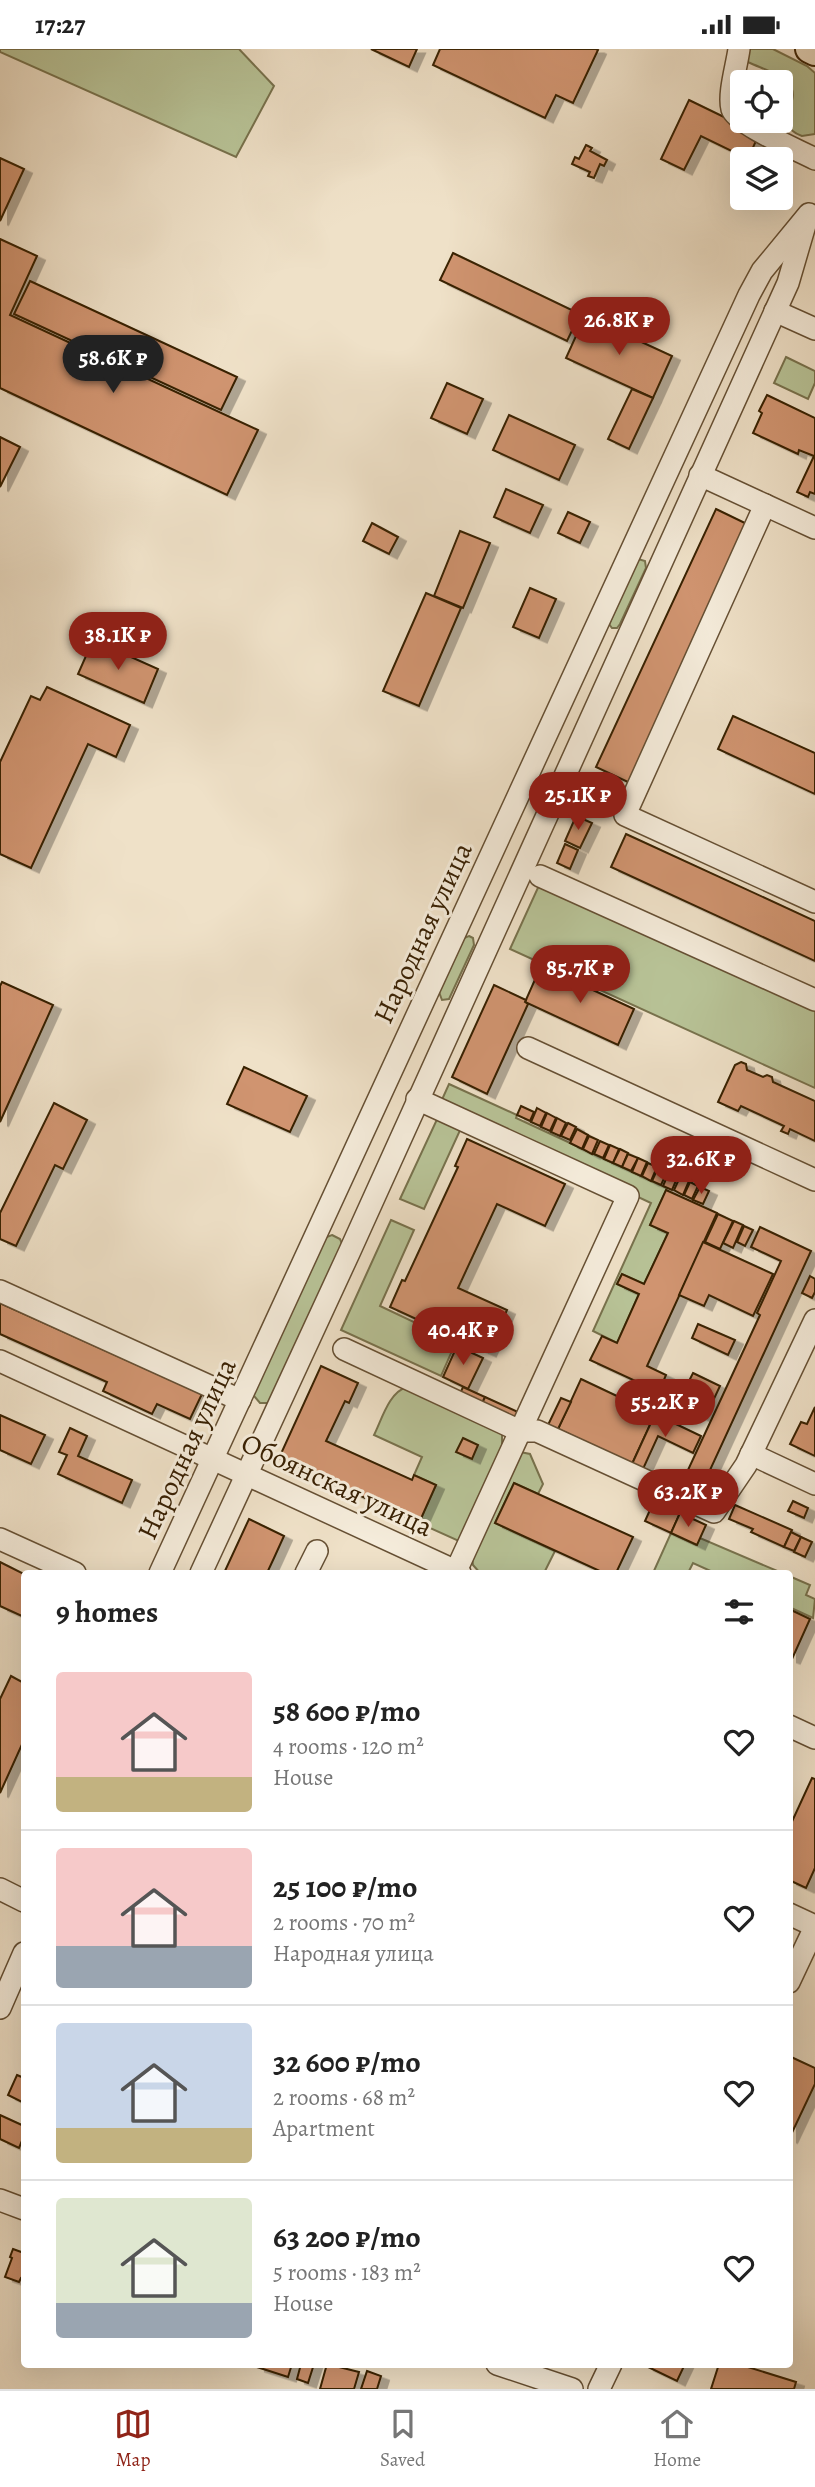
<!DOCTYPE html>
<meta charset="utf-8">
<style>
body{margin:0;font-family:Alegreya,serif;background:#f2f2f2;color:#222;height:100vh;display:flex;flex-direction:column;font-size:26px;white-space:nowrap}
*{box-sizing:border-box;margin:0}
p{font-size:23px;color:#767676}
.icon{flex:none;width:38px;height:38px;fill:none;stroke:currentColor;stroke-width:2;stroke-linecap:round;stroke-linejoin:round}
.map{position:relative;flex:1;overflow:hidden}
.details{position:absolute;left:21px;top:1521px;width:772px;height:798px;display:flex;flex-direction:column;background:#fff;border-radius:7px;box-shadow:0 7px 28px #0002}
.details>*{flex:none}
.buttons{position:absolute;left:730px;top:21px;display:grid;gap:14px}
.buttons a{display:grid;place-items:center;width:63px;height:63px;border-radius:7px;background:#fff;box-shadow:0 7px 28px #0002;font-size:35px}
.price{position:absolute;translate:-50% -60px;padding:0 16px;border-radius:24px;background:#8f2418;color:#fff;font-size:23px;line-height:46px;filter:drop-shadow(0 2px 4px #0008)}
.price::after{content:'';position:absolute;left:50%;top:42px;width:21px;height:16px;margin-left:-10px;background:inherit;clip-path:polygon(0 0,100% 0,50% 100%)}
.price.current{background:#222;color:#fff}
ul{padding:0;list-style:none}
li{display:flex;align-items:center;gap:21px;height:175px;padding:0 35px}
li+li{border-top:2px solid #e0e0e0}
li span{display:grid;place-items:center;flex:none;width:196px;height:140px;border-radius:7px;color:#555}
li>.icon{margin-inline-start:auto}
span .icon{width:84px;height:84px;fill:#fffc;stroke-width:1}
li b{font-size:30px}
h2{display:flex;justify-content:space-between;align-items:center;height:84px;padding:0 35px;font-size:30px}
.status{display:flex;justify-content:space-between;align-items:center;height:49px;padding:0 35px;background:#fff;direction:ltr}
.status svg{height:19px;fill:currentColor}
.menu{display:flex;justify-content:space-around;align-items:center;height:98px;border-top:2px solid #e0e0e0;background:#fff;font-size:19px;color:#767676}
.menu a{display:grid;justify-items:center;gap:4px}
.menu .current{color:#8f2418}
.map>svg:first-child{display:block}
</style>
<div class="status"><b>17:27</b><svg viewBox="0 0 49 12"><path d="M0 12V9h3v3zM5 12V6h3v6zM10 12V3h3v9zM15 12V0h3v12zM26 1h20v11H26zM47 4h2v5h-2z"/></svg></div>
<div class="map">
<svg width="815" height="2340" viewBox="0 0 815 2340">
<defs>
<filter id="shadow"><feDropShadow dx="8" dy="4.5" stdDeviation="0" flood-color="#0004"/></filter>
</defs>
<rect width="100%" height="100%" fill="#efe1c8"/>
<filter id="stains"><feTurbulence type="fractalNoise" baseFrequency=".00286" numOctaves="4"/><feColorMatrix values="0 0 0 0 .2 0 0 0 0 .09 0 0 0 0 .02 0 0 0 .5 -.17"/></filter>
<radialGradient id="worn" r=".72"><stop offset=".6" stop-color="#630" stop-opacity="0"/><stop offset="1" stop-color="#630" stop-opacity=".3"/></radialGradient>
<!-- green -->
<g fill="#b8c397" stroke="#78724d" stroke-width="2">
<polygon points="0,0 239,0 274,37 236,108 0,3"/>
<path d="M 748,0 L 773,0 L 807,17 L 815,24 L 815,85 L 802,87 C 769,75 805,51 788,34 C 779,24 760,19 748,13 Z"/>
<polygon points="786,308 815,322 815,334 808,350 774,334"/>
<polygon points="638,510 645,512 646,519 620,575 617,579 612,579 609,575"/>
<polygon points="541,832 815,957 815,1039 510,900"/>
<polygon points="469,887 473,889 474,896 449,950 442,951 439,943 464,889"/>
<polygon points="449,1035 517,1066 516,1069 667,1139 650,1176 668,1184 644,1235 622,1225 617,1235 639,1245 617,1294 593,1282 651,1154 440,1055"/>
<polygon points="439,1066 462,1077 424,1160 400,1150"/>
<polygon points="391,1171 414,1181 380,1257 456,1293 441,1327 341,1281"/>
<polygon points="332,1186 340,1190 343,1197 269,1354 260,1354 254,1347 253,1343 324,1189"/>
<path d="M 407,1338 L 502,1380 L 502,1402 L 461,1493 L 419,1474 L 436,1436 L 414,1426 L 422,1408 L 374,1386 C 382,1370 389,1343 407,1338 Z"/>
<polygon points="520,1403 530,1405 543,1435 538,1445 514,1434 495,1474 555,1502 544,1524 480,1524 473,1516 472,1508"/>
<polygon points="671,1484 696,1496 700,1489 782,1524 715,1524 693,1514 688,1524 653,1524"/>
<polygon points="789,1527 810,1536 806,1546 815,1550 813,1569 789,1558"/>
</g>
<!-- building -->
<g fill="#d0946f" stroke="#382003" stroke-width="2" filter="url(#shadow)">
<polygon points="371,0 417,0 409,18"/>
<polygon points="440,0 596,0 598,1 573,54 556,46 545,69 433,16"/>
<polygon points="689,51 759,85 748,110 701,87 684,121 661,110"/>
<polygon points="586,96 592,99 590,102 607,111 604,117 600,115 594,129 588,127 590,123 572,115 575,108 579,110"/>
<polygon points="0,109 24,120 0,172"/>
<polygon points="0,190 37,207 10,266 258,381 227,446 0,339"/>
<polygon points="453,204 580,265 567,292 440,231"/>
<polygon points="30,232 237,328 221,361 14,265"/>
<polygon points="585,267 672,307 653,349 566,309"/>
<polygon points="447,334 483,350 467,385 431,369"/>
<polygon points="632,340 653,349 629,400 608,390"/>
<polygon points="767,346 815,369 815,445 810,443 808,448 797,443 814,407 799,401 798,405 753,384 762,364 759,362"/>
<polygon points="509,366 575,396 559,431 493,401"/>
<polygon points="0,388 20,398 0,438"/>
<polygon points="506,440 543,456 530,484 494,468"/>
<polygon points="716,460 749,476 630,734 596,718"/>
<polygon points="568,463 590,473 580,494 558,484"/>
<polygon points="372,474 398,488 389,505 363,492"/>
<polygon points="460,482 490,494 463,559 434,547"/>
<polygon points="530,539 556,550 539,589 513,578"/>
<polygon points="426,544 461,559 419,657 383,642"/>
<polygon points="93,591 158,620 144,654 78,625"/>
<polygon points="47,638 130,676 116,708 88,695 31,819 0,805 0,713 31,647 40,651"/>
<polygon points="733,667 815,704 815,745 718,700"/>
<polygon points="576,767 592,774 580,799 565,792"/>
<polygon points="626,785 815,872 815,912 611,818"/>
<polygon points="565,795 578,801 570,820 557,814"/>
<polygon points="541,917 634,960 618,996 525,953"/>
<polygon points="2,933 53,956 0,1073 0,937"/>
<polygon points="494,936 526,951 525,953 528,955 487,1045 452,1028"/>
<polygon points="741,1013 746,1015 747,1021 763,1028 767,1026 772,1028 773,1033 815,1052 815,1092 790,1080 788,1085 781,1082 784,1077 741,1057 738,1062 718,1053 735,1016"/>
<polygon points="244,1018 307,1047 290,1083 227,1055"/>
<polygon points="54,1054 87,1071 63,1120 55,1116 16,1197 0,1190 0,1164"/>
<polygon points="521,1057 534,1063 530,1072 517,1066"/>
<polygon points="537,1059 546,1064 540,1077 531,1073"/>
<polygon points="547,1064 556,1069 550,1082 541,1078"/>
<polygon points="557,1069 566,1074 560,1087 551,1083"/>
<polygon points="568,1074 576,1078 570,1091 561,1087"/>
<polygon points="577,1080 588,1086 582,1100 570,1094"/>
<polygon points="589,1087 598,1091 592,1105 583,1100"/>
<polygon points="467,1090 565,1135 545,1177 497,1155 458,1239 507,1261 488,1303 390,1258 402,1231 405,1232 458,1118 455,1117"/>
<polygon points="600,1092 609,1096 603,1109 594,1105"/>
<polygon points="610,1096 619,1100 613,1114 604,1110"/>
<polygon points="620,1100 628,1104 622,1118 613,1114"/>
<polygon points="628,1105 638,1109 631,1122 622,1118"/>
<polygon points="638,1109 647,1113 641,1127 632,1123"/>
<polygon points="648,1114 657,1118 651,1132 642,1127"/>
<polygon points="658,1119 667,1123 661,1136 652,1132"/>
<polygon points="669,1123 678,1127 672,1141 663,1137"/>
<polygon points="680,1128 689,1132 683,1146 674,1141"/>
<polygon points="690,1133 698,1137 692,1150 684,1146"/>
<polygon points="700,1138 709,1142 703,1155 693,1151"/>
<polygon points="666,1141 717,1164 647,1317 666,1326 659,1343 590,1311 602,1287 617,1294 639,1245 617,1235 622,1225 644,1235 668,1184 650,1176"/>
<polygon points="718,1165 733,1172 720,1200 705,1193"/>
<polygon points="734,1172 743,1176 733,1199 723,1194"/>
<polygon points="744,1177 753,1181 745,1197 737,1193"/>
<polygon points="760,1178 811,1202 699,1445 681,1436 760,1266 757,1264 781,1212 751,1198"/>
<polygon points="703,1193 773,1225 753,1267 709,1246 704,1257 679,1246"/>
<polygon points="810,1227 815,1230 815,1243 812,1249 802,1244"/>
<polygon points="0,1254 202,1345 190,1370 157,1355 152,1365 103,1342 107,1333 0,1285"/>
<polygon points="698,1275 735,1291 728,1306 692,1289"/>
<polygon points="457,1297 483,1309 468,1340 443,1328"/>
<polygon points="321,1317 358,1334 349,1354 345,1352 326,1392 412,1431 414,1426 436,1436 419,1474 279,1409"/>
<polygon points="693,1324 720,1337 705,1369 677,1356"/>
<polygon points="581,1330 655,1365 632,1415 558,1380"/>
<polygon points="463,1338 485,1348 480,1359 458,1349"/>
<polygon points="485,1348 518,1363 513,1374 480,1359"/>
<polygon points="561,1349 571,1353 558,1380 548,1376"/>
<polygon points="815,1358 815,1407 790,1395 801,1373 807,1375"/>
<polygon points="655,1365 701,1387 693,1404 658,1387 643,1420 632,1415"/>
<polygon points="0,1366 45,1386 31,1415 0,1401"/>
<polygon points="70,1379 87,1387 78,1407 132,1431 122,1454 58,1425 67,1406 59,1403"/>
<polygon points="463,1389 478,1396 472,1410 456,1403"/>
<polygon points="514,1434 633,1488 616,1524 604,1524 495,1474"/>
<polygon points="654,1452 680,1464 671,1484 645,1472"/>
<polygon points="793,1452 808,1459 804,1469 788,1462"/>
<polygon points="735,1456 792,1481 784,1498 751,1483 753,1480 729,1470"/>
<polygon points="680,1464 706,1476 697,1496 671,1484"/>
<polygon points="249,1470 284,1487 274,1509 267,1524 224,1524"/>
<polygon points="791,1483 801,1488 794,1502 784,1498"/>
<polygon points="801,1488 812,1493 805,1508 794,1503"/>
<polygon points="0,1513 24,1525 24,1568 0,1557"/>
<polygon points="789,1560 810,1570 792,1610 789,1609"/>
<polygon points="11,1627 24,1634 24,1691 0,1744 0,1650"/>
<polygon points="812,1729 815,1730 815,1819 806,1839 789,1831 789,1779"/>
<polygon points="789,2007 815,2019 815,2035 789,2090"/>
<polygon points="17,2026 24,2029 24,2054 8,2046"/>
<polygon points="0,2066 24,2077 24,2087 19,2099 0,2090"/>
<polygon points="13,2200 24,2204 24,2230 21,2229 19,2233 5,2228 12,2209 10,2208"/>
<polygon points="258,2315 292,2315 288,2328 257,2318"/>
<polygon points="301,2315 314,2315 308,2334 297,2330"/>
<polygon points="327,2315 359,2323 354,2340 320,2340"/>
<polygon points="647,2315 685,2315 677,2332 646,2317"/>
<polygon points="719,2315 738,2315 796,2333 794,2340 711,2340"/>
<polygon points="367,2322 381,2327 377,2340 361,2340"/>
</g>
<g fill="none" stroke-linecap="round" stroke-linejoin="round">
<!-- minor casing -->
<g stroke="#665034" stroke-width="24">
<g id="minor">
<path d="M 739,0 C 737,16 728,45 732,60 C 736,75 798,101 815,110"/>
<polyline points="775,262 815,280"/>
<polyline points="700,426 765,456"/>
<polyline points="815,479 765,456 625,766 815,853"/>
<polyline points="540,827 815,951"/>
<polyline points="528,999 815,1131"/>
<polyline points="417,1050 628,1147 456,1522"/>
<polyline points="0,1242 240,1351"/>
<polyline points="344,1300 520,1382 537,1382 714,1463 746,1416 815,1271"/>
<polyline points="0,1312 460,1524"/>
<polyline points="751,1405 815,1435"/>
<polyline points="0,1490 75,1524"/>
<polyline points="160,1524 749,246 762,222 809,165"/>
<polyline points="201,1524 349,1204 788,234 805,176"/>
<polyline points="306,1524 317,1502"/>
<polyline points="789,1677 815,1689"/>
<polyline points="0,1840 24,1852"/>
<polyline points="789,1865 815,1877"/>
<polyline points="789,1933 815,1878"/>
<polyline points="0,1959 24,1904"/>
<polyline points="0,2151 24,2160"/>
<polyline points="497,2315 572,2340"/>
<polyline points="599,2340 611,2315"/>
</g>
</g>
<!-- major casing -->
<g stroke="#382003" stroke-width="30">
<polyline id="major" points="809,0 815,3"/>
</g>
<!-- minor -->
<use href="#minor" stroke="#f5ecdb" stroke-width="21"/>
<!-- major -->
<use href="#major" stroke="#efe1c8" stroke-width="26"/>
</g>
<g text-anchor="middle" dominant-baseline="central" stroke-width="6" stroke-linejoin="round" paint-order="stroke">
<!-- street labels -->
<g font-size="28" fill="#382003" stroke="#f5ecdb">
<text transform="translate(423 884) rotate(-65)">Народная улица</text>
<text transform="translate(187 1400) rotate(-65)">Народная улица</text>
<text transform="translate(337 1436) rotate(25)">Обоянская улица</text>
</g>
</g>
<rect width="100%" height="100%" filter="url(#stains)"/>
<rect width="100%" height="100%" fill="url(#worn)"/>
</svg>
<div class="buttons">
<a><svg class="icon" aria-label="locate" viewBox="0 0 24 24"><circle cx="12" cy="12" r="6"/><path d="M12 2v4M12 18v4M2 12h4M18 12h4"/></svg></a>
<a><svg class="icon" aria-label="layers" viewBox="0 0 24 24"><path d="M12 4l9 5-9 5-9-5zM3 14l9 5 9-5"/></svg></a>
</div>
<b class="price" style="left:619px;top:308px">26.8K ₽</b>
<b class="price current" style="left:113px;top:346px">58.6K ₽</b>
<b class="price" style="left:118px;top:623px">38.1K ₽</b>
<b class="price" style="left:578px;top:783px">25.1K ₽</b>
<b class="price" style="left:580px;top:956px">85.7K ₽</b>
<b class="price" style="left:701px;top:1147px">32.6K ₽</b>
<b class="price" style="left:463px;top:1318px">40.4K ₽</b>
<b class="price" style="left:665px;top:1390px">55.2K ₽</b>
<b class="price" style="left:688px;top:1480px">63.2K ₽</b>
<section class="details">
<h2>9 homes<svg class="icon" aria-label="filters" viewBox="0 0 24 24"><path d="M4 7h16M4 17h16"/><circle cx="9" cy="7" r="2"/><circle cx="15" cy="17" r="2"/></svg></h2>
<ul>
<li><span style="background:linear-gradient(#f6c9c9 75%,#c2b280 0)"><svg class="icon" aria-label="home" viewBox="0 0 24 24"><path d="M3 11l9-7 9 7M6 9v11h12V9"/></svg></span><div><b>58 600 ₽/mo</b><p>4 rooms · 120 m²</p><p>House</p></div><svg class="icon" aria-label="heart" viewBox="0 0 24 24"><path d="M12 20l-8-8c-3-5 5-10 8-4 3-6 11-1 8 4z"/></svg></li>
<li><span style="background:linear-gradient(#f6c9c9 70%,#9aa5b1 0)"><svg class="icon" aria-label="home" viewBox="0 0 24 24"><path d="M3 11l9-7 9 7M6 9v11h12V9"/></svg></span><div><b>25 100 ₽/mo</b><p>2 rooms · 70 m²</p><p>Народная улица</p></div><svg class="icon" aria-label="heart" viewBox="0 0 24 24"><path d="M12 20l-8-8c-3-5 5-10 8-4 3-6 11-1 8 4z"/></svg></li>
<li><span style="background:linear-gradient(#c9d6e8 75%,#c2b280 0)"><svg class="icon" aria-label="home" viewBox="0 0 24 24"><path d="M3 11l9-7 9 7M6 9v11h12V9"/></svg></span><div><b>32 600 ₽/mo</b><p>2 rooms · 68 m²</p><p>Apartment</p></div><svg class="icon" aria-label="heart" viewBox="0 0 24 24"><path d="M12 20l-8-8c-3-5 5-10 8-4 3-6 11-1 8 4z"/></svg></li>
<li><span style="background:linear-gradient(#dfe7d0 75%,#9aa5b1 0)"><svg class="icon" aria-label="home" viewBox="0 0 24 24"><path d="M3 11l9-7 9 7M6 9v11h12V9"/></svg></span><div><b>63 200 ₽/mo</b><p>5 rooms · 183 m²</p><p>House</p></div><svg class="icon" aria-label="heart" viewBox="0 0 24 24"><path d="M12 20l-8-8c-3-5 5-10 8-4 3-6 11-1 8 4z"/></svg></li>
</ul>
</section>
</div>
<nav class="menu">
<a class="current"><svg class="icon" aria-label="map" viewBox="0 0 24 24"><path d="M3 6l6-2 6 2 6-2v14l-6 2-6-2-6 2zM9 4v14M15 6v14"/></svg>Map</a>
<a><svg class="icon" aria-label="saved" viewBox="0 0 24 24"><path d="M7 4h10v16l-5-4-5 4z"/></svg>Saved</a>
<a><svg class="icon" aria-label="home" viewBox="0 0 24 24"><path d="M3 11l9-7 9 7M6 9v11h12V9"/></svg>Home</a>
</nav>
